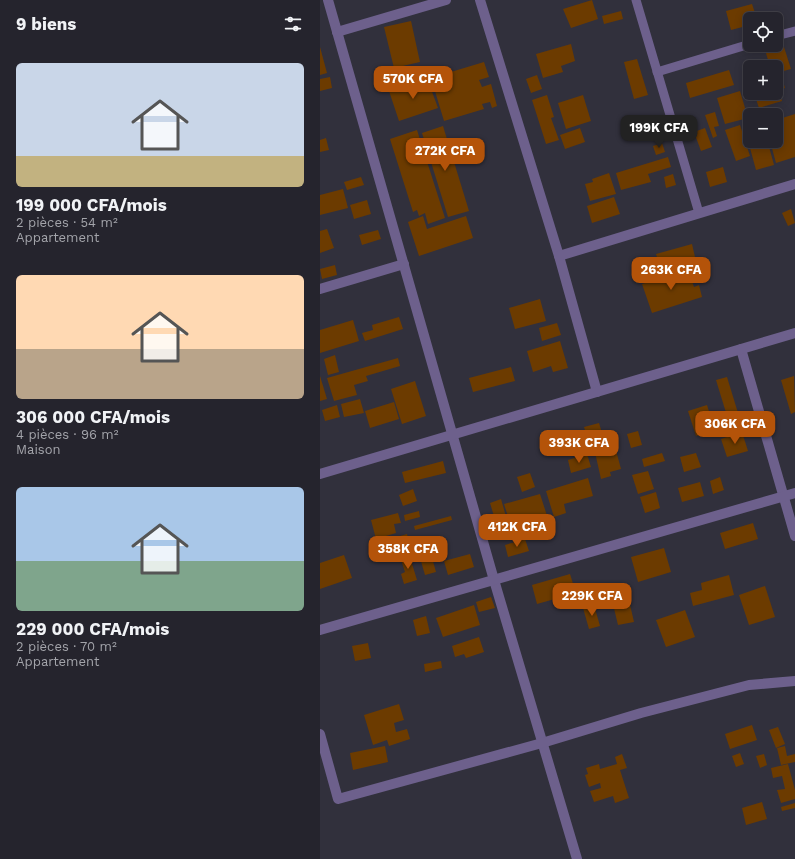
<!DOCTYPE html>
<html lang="fr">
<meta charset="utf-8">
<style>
body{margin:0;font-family:"Work Sans",sans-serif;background:#313039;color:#f1f3f6;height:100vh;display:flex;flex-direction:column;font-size:15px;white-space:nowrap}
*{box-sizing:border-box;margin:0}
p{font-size:13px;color:#a3a4aa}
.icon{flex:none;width:22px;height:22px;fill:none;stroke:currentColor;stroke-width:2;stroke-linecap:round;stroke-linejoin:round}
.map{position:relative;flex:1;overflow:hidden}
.details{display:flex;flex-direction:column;background:#25242d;width:320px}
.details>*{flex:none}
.tools{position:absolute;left:423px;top:12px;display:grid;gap:8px}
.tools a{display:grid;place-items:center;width:40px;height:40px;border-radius:6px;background:#25242d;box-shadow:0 2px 10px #0003,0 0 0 1px #424149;font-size:20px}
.price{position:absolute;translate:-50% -34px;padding:0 9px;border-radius:8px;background:#b45309;color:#fff;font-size:13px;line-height:26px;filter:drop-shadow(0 1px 2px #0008)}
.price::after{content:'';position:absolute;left:50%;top:24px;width:12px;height:9px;margin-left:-6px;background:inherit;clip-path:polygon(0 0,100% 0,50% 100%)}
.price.selected{background:#222;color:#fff}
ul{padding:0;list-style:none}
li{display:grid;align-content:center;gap:8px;height:212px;padding:0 16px}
li span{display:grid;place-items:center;height:124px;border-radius:6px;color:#555}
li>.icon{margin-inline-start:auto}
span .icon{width:72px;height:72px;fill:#fffc;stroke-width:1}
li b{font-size:17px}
h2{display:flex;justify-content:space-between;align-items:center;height:48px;padding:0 16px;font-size:17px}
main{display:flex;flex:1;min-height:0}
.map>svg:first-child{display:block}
</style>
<main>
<section class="details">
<h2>9 biens<svg class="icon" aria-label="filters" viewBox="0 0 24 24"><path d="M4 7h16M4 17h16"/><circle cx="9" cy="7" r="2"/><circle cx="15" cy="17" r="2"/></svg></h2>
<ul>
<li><span style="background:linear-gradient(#c9d6e8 75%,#c2b280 0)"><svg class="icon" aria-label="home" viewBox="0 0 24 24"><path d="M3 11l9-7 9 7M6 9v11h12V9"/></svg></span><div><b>199 000 CFA/mois</b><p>2 pièces · 54 m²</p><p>Appartement</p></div></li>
<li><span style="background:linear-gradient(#ffd9b3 60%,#b9a48a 0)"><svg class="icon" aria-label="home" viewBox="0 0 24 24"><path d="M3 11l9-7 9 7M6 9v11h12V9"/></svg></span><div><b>306 000 CFA/mois</b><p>4 pièces · 96 m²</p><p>Maison</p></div></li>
<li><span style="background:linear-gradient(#a9c7e8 60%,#7fa58c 0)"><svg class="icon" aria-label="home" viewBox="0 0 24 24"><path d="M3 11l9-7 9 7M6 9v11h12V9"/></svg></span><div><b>229 000 CFA/mois</b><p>2 pièces · 70 m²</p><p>Appartement</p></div></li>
</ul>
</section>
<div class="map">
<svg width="475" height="859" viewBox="0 0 475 859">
<rect width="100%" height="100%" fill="#31303c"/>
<!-- building -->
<g fill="#6c3b00">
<polygon points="272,0 278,19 251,28 243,9"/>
<polygon points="432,4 437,19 430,19 430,25 411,30 406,11"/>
<polygon points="301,11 303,19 284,24 282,16"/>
<polygon points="91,21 100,62 74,68 64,27"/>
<polygon points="251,44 255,61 241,66 243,72 223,78 216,54"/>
<polygon points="0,47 7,73 0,75"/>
<polygon points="464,47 471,69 460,72 465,88 459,90 462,101 439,108 434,93 456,93 456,67 450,67 446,53"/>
<polygon points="317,59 328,95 314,99 304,62"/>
<polygon points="164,62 169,77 159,80 162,87 171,84 177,106 172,108 170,102 162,104 164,109 124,121 111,78"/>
<polygon points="409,70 414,85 370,98 366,83"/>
<polygon points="217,75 222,89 211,93 206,79"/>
<polygon points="10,77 12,88 0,91 0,79"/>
<polygon points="107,78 118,108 79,121 69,91"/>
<polygon points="420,91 428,118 405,124 397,98"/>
<polygon points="227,95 234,117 231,118 239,140 226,144 212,100"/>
<polygon points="263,95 271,121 246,129 238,103"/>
<polygon points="395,112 399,126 394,127 397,136 393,138 385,115"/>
<polygon points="475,114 475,157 456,163 450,141 456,141 456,120"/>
<polygon points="420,125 430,156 416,161 405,130"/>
<polygon points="123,126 149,211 128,217 102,133"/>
<polygon points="260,128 265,142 245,149 240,135"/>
<polygon points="385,128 392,147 381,151 374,132"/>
<polygon points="97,130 125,218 108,224 105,213 99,216 97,210 93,212 70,139"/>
<polygon points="6,138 9,150 0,152 0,140"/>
<polygon points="342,143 345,152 336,155 333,146"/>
<polygon points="448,143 454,165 436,170 430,148"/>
<polygon points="348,157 351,167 328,174 331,182 301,190 296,173"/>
<polygon points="403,167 407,182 390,187 386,172"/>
<polygon points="289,173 296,194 270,201 265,184 273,182 272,179"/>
<polygon points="353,174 356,185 346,188 344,177"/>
<polygon points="41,177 44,185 27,190 24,182"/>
<polygon points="23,189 28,208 0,215 0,195"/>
<polygon points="294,197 300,214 272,223 267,206"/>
<polygon points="47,200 51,214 34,219 30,205"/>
<polygon points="471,209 475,223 468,226 462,213"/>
<polygon points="103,216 107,229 146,216 153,238 99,256 88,222"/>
<polygon points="7,229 14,248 0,253 0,231"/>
<polygon points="58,230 61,239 42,245 39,235"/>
<polygon points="372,244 375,257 340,267 336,254"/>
<polygon points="15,265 17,275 2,279 0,269"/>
<polygon points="368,269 374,287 379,285 382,297 332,313 322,284"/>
<polygon points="220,299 226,321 195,329 189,308"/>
<polygon points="79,317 83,329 45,341 42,333 53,330 52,325"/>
<polygon points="33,320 39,341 0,353 0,330"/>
<polygon points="237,323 241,335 222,341 219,328"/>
<polygon points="240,341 248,368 233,372 231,366 213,372 207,351"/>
<polygon points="15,355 19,372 8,375 4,359"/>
<polygon points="78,358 80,366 46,376 48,381 34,385 37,395 14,401 7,378"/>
<polygon points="191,367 195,381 153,392 149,378"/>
<polygon points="0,376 7,399 0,401"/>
<polygon points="474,376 475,412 471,414 461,380"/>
<polygon points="407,377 422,426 411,429 396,380"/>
<polygon points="95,381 106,416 82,424 71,389"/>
<polygon points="40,399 44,413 24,417 21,404"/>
<polygon points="74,402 79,419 50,428 45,411"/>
<polygon points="17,405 20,417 5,421 2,410"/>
<polygon points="387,405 395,430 376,436 368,411"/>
<polygon points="279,423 282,433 267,437 264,427"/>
<polygon points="318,431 322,445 311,448 307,434"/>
<polygon points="422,432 428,451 407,457 401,439"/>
<polygon points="294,443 301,469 290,472 291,476 281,479 274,448"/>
<polygon points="342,453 345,461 324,467 322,459"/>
<polygon points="376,453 381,467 364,472 360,457"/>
<polygon points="267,454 271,467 251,473 248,460"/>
<polygon points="123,461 126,473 85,483 82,472"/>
<polygon points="328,471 334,489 318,494 312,475"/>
<polygon points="210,473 215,487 202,492 197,477"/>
<polygon points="400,477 404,490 393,494 390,481"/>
<polygon points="268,478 273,496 244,504 246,513 234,517 226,491"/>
<polygon points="380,482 384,496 362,502 358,488"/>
<polygon points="93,489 97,501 83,506 79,495"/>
<polygon points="336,492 340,508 325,513 320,497"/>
<polygon points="220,494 232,531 205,539 200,523 191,526 184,504"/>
<polygon points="181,499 187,520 176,523 170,503"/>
<polygon points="99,511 100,517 85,521 84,515"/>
<polygon points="78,513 81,523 74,524 76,533 56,539 51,520"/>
<polygon points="131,516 132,520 95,530 94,526"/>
<polygon points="433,523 438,539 405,549 400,533"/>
<polygon points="87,534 91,550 68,556 63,541"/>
<polygon points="106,537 109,550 98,553 94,539"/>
<polygon points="205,539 209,551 188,557 185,545"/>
<polygon points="344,548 351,572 318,582 311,557"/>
<polygon points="89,554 97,580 84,584 81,574 85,572 80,557"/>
<polygon points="111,554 116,572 105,575 100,558"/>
<polygon points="150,554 154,567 128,575 124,561"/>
<polygon points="24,555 32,578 0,589 0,563"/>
<polygon points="250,574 256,593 217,604 212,585"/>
<polygon points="409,575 414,595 373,606 370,593 382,590 381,583"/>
<polygon points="445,586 455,617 429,625 419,595"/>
<polygon points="308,596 314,622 298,625 292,600"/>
<polygon points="171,597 175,608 159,612 156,602"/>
<polygon points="154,605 160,625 123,637 116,618"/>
<polygon points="274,605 280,626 269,629 263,608"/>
<polygon points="365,610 375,637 346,647 336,620"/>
<polygon points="106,616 110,633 97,636 93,620"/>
<polygon points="159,637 164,652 146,658 144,654 135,657 132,646"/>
<polygon points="48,643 51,658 35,661 32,646"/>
<polygon points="121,661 122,668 105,672 104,664"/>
<polygon points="79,704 84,720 74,723 76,732 87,729 90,739 69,746 67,740 53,745 44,715"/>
<polygon points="432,725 437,740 410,749 405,734"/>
<polygon points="458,727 465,744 456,748 449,730"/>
<polygon points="65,746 68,762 33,770 30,753"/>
<polygon points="465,746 467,756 475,754 475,762 461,765 457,748"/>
<polygon points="420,753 424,764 416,767 412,756"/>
<polygon points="302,754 307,768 300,770 309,798 295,803 293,796 274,802 270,791 281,788 280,783 269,787 265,775 268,774 266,768 279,764 280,769 297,764 295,757"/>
<polygon points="444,754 447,765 440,768 436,756"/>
<polygon points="468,764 475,790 475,799 461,803 457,790 465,789 462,776 453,778 451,768"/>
<polygon points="442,802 447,819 426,825 422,808"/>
<polygon points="475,803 475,808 462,811 461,807"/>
</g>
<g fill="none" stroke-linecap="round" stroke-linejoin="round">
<!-- lane -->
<g stroke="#6d608c" stroke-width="9">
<polyline points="316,0 379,213"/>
<polyline points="456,36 475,31"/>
<polyline points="337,72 430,44"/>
</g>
<!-- street -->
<g stroke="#6d608c" stroke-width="10">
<polyline points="8,0 174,580 257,859"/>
<polyline points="160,0 239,256 277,392"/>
<polyline points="17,32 126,0"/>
<polyline points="239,256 475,184"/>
<polyline points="0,289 84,264"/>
<polyline points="421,349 475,536"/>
<polyline points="0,474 475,333"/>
<polyline points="0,630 475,493"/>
<polyline points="0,734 18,799 222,743 321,713 429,685 475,681"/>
</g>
</g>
</svg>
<div class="tools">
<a><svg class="icon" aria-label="locate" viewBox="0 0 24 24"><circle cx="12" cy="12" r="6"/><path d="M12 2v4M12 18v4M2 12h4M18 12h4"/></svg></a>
<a>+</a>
<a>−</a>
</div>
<b class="price" style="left:93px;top:100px">570K CFA</b>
<b class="price selected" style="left:339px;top:149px">199K CFA</b>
<b class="price" style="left:125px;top:172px">272K CFA</b>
<b class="price" style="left:351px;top:291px">263K CFA</b>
<b class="price" style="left:415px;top:445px">306K CFA</b>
<b class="price" style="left:259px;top:464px">393K CFA</b>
<b class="price" style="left:197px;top:548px">412K CFA</b>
<b class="price" style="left:88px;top:570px">358K CFA</b>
<b class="price" style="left:272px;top:617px">229K CFA</b>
</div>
</main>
